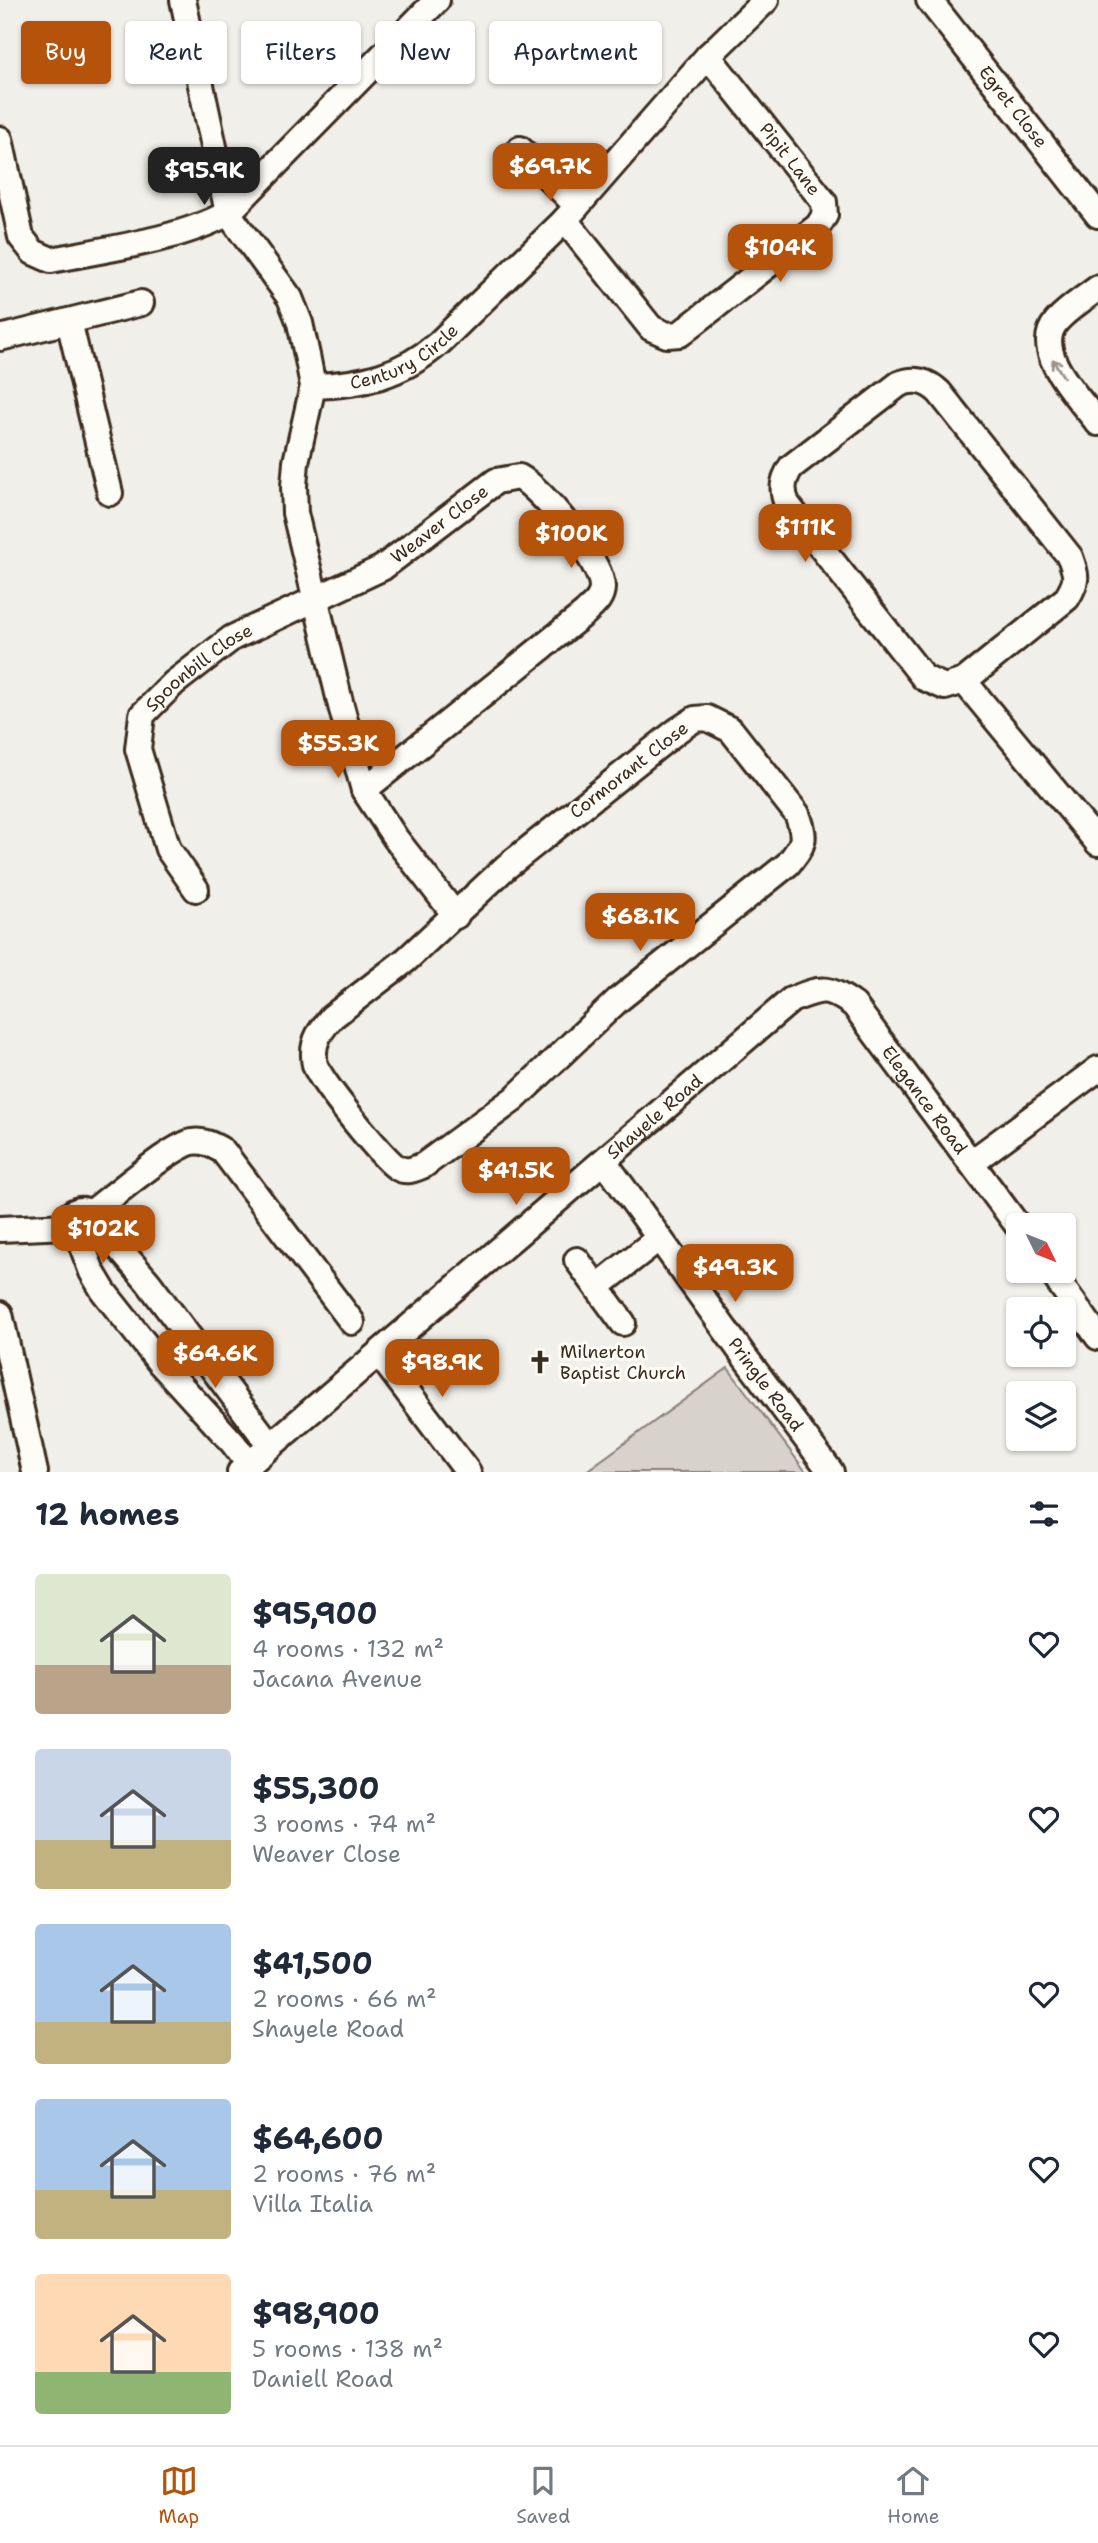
<!DOCTYPE html>
<meta charset="utf-8">
<style>
body{margin:0;font-family:"Shantell Sans",sans-serif;background:#f6f6f7;color:#1f2937;height:100vh;display:flex;flex-direction:column;font-size:26px;white-space:nowrap}
*{box-sizing:border-box;margin:0}
p{font-size:23px;color:#747a83}
.icon{flex:none;width:38px;height:38px;fill:none;stroke:currentColor;stroke-width:2;stroke-linecap:round;stroke-linejoin:round}
.map{position:relative;height:1472px;overflow:hidden}
.side{display:flex;flex-direction:column;background:#fff;flex:1}
.side>*{flex:none}
.banner{position:absolute;left:21px;top:21px;width:700px;height:63px;display:flex;gap:14px}
.needle{width:46px;rotate:133deg}
.controls{position:absolute;left:1006px;top:1213px;display:grid;gap:14px}
.controls a{display:grid;place-items:center;width:70px;height:70px;border-radius:7px;background:#fff;box-shadow:0 2px 5px #0004;font-size:35px}
.price{position:absolute;translate:-50% -60px;padding:0 16px;border-radius:14px;background:#b45309;color:#fff;font-size:23px;line-height:46px;filter:drop-shadow(0 2px 4px #0008)}
.price::after{content:'';position:absolute;left:50%;top:42px;width:21px;height:16px;margin-left:-10px;background:inherit;clip-path:polygon(0 0,100% 0,50% 100%)}
.price.active{background:#222;color:#fff}
ul{padding:0;list-style:none}
li{display:flex;align-items:center;gap:21px;height:175px;padding:0 35px}
li span{display:grid;place-items:center;flex:none;width:196px;height:140px;border-radius:7px;color:#555}
li>.icon{margin-inline-start:auto}
span .icon{width:84px;height:84px;fill:#fffc;stroke-width:1}
li b{font-size:30px}
h2{display:flex;justify-content:space-between;align-items:center;height:84px;padding:0 35px;font-size:30px}
.chip{padding:0 24px;border-radius:7px;background:#fff;box-shadow:0 2px 5px #0004;font-size:24px;line-height:63px}
.chip.active{background:#b45309;color:#fff}
.tabs{display:flex;justify-content:space-around;align-items:center;height:98px;border-top:2px solid #e0e1e3;background:#fff;font-size:19px;color:#747a83}
.tabs a{display:grid;justify-items:center;gap:4px}
.tabs .active{color:#b45309}
.map>svg:first-child{display:block}
</style>
<div class="map">
<svg width="1098" height="1472" viewBox="0 0 1098 1472">
<rect width="100%" height="100%" fill="#f1efea"/>
<filter id="ink" filterUnits="userSpaceOnUse"><feTurbulence type="fractalNoise" baseFrequency=".0143" numOctaves="2"/><feDisplacementMap in="SourceGraphic" scale="14" xChannelSelector="R" yChannelSelector="G"/><feConvolveMatrix kernelMatrix="1 2 1 2 8 2 1 2 1" color-interpolation-filters="sRGB"/></filter>
<g filter="url(#ink)">
<!-- green -->
<polygon fill="#d7d2cc" stroke="#897e75" stroke-width="2" points="728,1368 806,1472 585,1472"/>
<g fill="none" stroke-linecap="round" stroke-linejoin="round">
<!-- minor casing -->
<g stroke="#3b2a1e" stroke-width="30">
<g id="minor">
<polyline points="183,0 228,213 290,298 300,323 308,360 313,386 296,462 294,486 295,513 341,706 364,790 396,839 456,916"/>
<path id="s1" d="M 929,0 L 1098,215"/>
<path d="M 0,139 L 21,237 L 33,252 L 51,260 C 106,249 180,240 228,213 L 437,0"/>
<polyline points="520,149 577,206"/>
<polyline points="565,220 651,328 667,335 680,334 818,226 825,215 824,202 708,56"/>
<path d="M 1098,288 C 1085,298 1067,309 1056,322 C 1031,352 1080,399 1098,423"/>
<polyline points="69,321 110,493"/>
<polyline points="0,338 141,303"/>
<path id="s2" d="M 313,386 C 362,385 402,375 439,343 L 565,220 L 708,56 L 766,0"/>
<path d="M 964,681 L 1067,598 C 1078,580 1077,576 1070,557 L 939,392 C 926,380 914,378 899,384 L 791,467 C 783,480 781,489 787,504 L 924,678 L 945,687 L 964,681 L 1098,843"/>
<path d="M 707,718 L 731,730 L 797,814 C 807,839 804,844 788,864 L 618,1000 L 514,1099 L 424,1165 C 415,1169 407,1173 398,1168 C 385,1162 326,1087 318,1071 C 315,1067 314,1061 314,1056 C 313,1039 322,1029 332,1017 L 406,960 L 506,867 L 678,730 L 695,719 Z"/>
<path id="s3" d="M 196,889 L 168,849 L 138,749 L 142,715 L 174,683 L 232,638 L 382,568 L 496,481 L 519,477 C 541,488 602,562 602,587 C 602,599 593,605 585,613 L 364,790"/>
<path id="s4" d="M 604,1161 L 744,1356 L 831,1472"/>
<polyline points="972,1162 1098,1069"/>
<path d="M 91,1213 C 112,1197 170,1147 192,1142 C 204,1140 213,1145 223,1151 L 352,1322"/>
<polyline points="94,1219 148,1282 270,1445"/>
<path d="M 0,1229 L 68,1226 L 78,1235 L 85,1235 L 94,1226 C 94,1212 84,1206 72,1213 L 68,1226"/>
<polyline points="78,1235 92,1272 104,1292 160,1363 233,1443 249,1464"/>
<polyline points="577,1260 623,1323"/>
<polyline points="1050,1270 1098,1337"/>
<polyline points="597,1287 659,1238"/>
<polyline points="0,1314 35,1472"/>
<polyline points="379,1354 468,1472"/>
<path id="s5" d="M 240,1472 L 791,1000 C 822,988 825,985 854,1005 L 1018,1226"/>
</g>
</g>
<!-- minor -->
<use href="#minor" stroke="#fdfcf7" stroke-width="24"/>
</g>
<!-- one-way arrows -->
<defs><path id="oneway-shaft" d="M-6 0H5M1.5-3L5.5 0L1.5 3" fill="none" stroke-width="1.6" stroke-linecap="round" stroke-linejoin="round" transform="scale(1.75)"/></defs>
<use stroke="#9c938a" href="#oneway-shaft" transform="translate(1058 368) rotate(-122)"/>
</g>
<!-- icons -->
<defs>
<g id="church-bare" transform="scale(1.89)"><path d="M-1.2-6h2.4v3.5h3.3v2.4h-3.3V6h-2.4V-.1h-3.3v-2.4h3.3Z" fill="#3b2a1e" stroke="#fdfcf7" stroke-width="2.5" paint-order="stroke"/></g>
</defs>
<g fill-rule="evenodd">
<use href="#church-bare" x="540" y="1362"/>
</g>
<g text-anchor="middle" dominant-baseline="central" stroke-width="6" stroke-linejoin="round" paint-order="stroke">
<!-- street labels -->
<g font-size="18" fill="#3b2a1e" stroke="#fdfcf7">
<text stroke="none"><textPath href="#s1" startOffset="136">Egret Close</textPath></text>
<text transform="translate(790 159) rotate(52)">Pipit Lane</text>
<text stroke="none"><textPath href="#s2" startOffset="98">Century Circle</textPath></text>
<text stroke="none"><textPath href="#s3" startOffset="544">Weaver Close</textPath></text>
<text stroke="none"><textPath href="#s3" startOffset="262">Spoonbill Close</textPath></text>
<text transform="translate(629 770) rotate(-38)">Cormorant Close</text>
<text stroke="none"><textPath href="#s5" startOffset="912">Elegance Road</textPath></text>
<text stroke="none"><textPath href="#s5" startOffset="546">Shayele Road</textPath></text>
<text stroke="none"><textPath href="#s4" startOffset="276">Pringle Road</textPath></text>
</g>
<!-- poi labels -->
<g font-size="18" fill="#3b2a1e" stroke="#fdfcf7" text-anchor="start">
<text x="560" y="1352">Milnerton<tspan x="560" dy="21">Baptist Church</tspan></text>
</g>
</g>
</svg>
<div class="controls">
<a><svg class="needle" viewBox="-14 -14 28 28"><path d="M0-13l5 13h-10z" fill="#e53935"/><path d="M0 13l5-13h-10z" fill="#747a83"/></svg></a>
<a><svg class="icon" aria-label="locate" viewBox="0 0 24 24"><circle cx="12" cy="12" r="6"/><path d="M12 2v4M12 18v4M2 12h4M18 12h4"/></svg></a>
<a><svg class="icon" aria-label="layers" viewBox="0 0 24 24"><path d="M12 4l9 5-9 5-9-5zM3 14l9 5 9-5"/></svg></a>
</div>
<b class="price" style="left:550px;top:203px">$69.7K</b>
<b class="price active" style="left:204px;top:207px">$95.9K</b>
<b class="price" style="left:780px;top:284px">$104K</b>
<b class="price" style="left:805px;top:564px">$111K</b>
<b class="price" style="left:571px;top:570px">$100K</b>
<b class="price" style="left:338px;top:780px">$55.3K</b>
<b class="price" style="left:640px;top:953px">$68.1K</b>
<b class="price" style="left:516px;top:1207px">$41.5K</b>
<b class="price" style="left:103px;top:1265px">$102K</b>
<b class="price" style="left:735px;top:1304px">$49.3K</b>
<b class="price" style="left:215px;top:1390px">$64.6K</b>
<b class="price" style="left:442px;top:1399px">$98.9K</b>
<div class="banner">
<a class="chip active">Buy</a>
<a class="chip">Rent</a>
<a class="chip">Filters</a>
<a class="chip">New</a>
<a class="chip">Apartment</a>
</div>
</div>
<section class="side">
<h2>12 homes<svg class="icon" aria-label="filters" viewBox="0 0 24 24"><path d="M4 7h16M4 17h16"/><circle cx="9" cy="7" r="2"/><circle cx="15" cy="17" r="2"/></svg></h2>
<ul>
<li><span style="background:linear-gradient(#dfe7d0 65%,#b9a48a 0)"><svg class="icon" aria-label="home" viewBox="0 0 24 24"><path d="M3 11l9-7 9 7M6 9v11h12V9"/></svg></span><div><b>$95,900</b><p>4 rooms · 132 m²</p><p>Jacana Avenue</p></div><svg class="icon" aria-label="heart" viewBox="0 0 24 24"><path d="M12 20l-8-8c-3-5 5-10 8-4 3-6 11-1 8 4z"/></svg></li>
<li><span style="background:linear-gradient(#c9d6e8 65%,#c2b280 0)"><svg class="icon" aria-label="home" viewBox="0 0 24 24"><path d="M3 11l9-7 9 7M6 9v11h12V9"/></svg></span><div><b>$55,300</b><p>3 rooms · 74 m²</p><p>Weaver Close</p></div><svg class="icon" aria-label="heart" viewBox="0 0 24 24"><path d="M12 20l-8-8c-3-5 5-10 8-4 3-6 11-1 8 4z"/></svg></li>
<li><span style="background:linear-gradient(#a9c7e8 70%,#c2b280 0)"><svg class="icon" aria-label="home" viewBox="0 0 24 24"><path d="M3 11l9-7 9 7M6 9v11h12V9"/></svg></span><div><b>$41,500</b><p>2 rooms · 66 m²</p><p>Shayele Road</p></div><svg class="icon" aria-label="heart" viewBox="0 0 24 24"><path d="M12 20l-8-8c-3-5 5-10 8-4 3-6 11-1 8 4z"/></svg></li>
<li><span style="background:linear-gradient(#a9c7e8 65%,#c2b280 0)"><svg class="icon" aria-label="home" viewBox="0 0 24 24"><path d="M3 11l9-7 9 7M6 9v11h12V9"/></svg></span><div><b>$64,600</b><p>2 rooms · 76 m²</p><p>Villa Italia</p></div><svg class="icon" aria-label="heart" viewBox="0 0 24 24"><path d="M12 20l-8-8c-3-5 5-10 8-4 3-6 11-1 8 4z"/></svg></li>
<li><span style="background:linear-gradient(#ffd9b3 70%,#8fb573 0)"><svg class="icon" aria-label="home" viewBox="0 0 24 24"><path d="M3 11l9-7 9 7M6 9v11h12V9"/></svg></span><div><b>$98,900</b><p>5 rooms · 138 m²</p><p>Daniell Road</p></div><svg class="icon" aria-label="heart" viewBox="0 0 24 24"><path d="M12 20l-8-8c-3-5 5-10 8-4 3-6 11-1 8 4z"/></svg></li>
</ul>
</section>
<nav class="tabs">
<a class="active"><svg class="icon" aria-label="map" viewBox="0 0 24 24"><path d="M3 6l6-2 6 2 6-2v14l-6 2-6-2-6 2zM9 4v14M15 6v14"/></svg>Map</a>
<a><svg class="icon" aria-label="saved" viewBox="0 0 24 24"><path d="M7 4h10v16l-5-4-5 4z"/></svg>Saved</a>
<a><svg class="icon" aria-label="home" viewBox="0 0 24 24"><path d="M3 11l9-7 9 7M6 9v11h12V9"/></svg>Home</a>
</nav>
